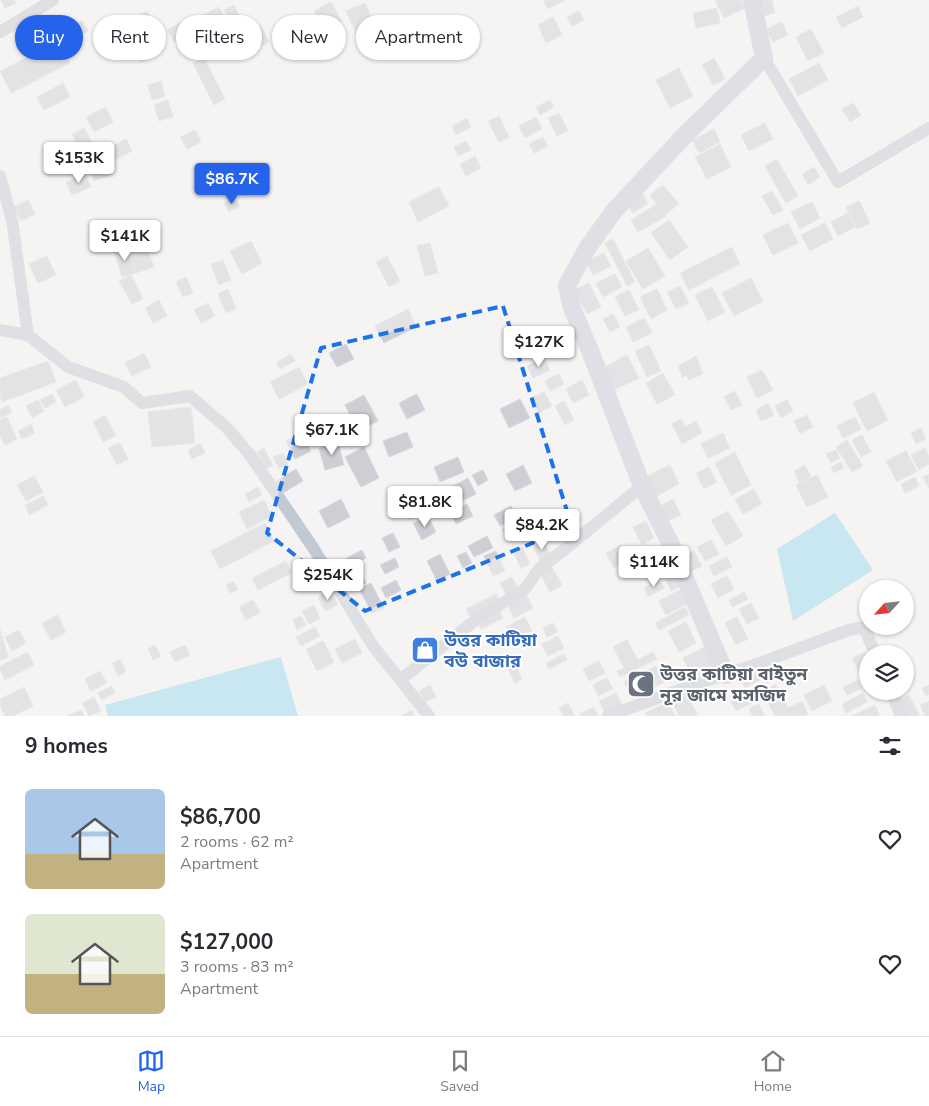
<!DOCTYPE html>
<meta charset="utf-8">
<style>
body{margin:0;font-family:"Nunito Sans","Noto Sans Bengali",sans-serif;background:#f2f2f3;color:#2b2b33;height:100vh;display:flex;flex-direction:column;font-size:19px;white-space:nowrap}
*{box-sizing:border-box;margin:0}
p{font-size:16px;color:#7c7c81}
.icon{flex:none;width:28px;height:28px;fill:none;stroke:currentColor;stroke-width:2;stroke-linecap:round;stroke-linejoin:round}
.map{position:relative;height:716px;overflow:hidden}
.panel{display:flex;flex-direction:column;background:#fff;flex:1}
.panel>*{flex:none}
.hud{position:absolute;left:15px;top:15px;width:500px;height:45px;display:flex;gap:10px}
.needle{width:32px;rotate:243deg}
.buttons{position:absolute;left:859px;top:580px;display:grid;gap:10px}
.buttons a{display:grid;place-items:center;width:55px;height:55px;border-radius:50%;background:#fff;box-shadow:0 1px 4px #0004;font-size:25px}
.price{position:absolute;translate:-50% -42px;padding:0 11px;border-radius:5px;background:#fff;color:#222;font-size:16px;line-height:32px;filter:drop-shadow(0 1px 2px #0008)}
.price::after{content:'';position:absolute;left:50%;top:30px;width:15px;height:11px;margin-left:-8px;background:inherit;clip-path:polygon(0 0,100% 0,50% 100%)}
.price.current{background:#2563eb;color:#fff}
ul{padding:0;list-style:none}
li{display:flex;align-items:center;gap:15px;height:125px;padding:0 25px}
li span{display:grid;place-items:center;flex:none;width:140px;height:100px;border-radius:8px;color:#555}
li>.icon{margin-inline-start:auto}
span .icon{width:60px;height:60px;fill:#fffc;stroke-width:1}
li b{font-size:21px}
h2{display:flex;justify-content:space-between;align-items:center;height:60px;padding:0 25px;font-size:21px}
.tag{padding:0 18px;border-radius:22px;background:#fff;box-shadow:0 1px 4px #0004;font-size:18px;line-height:45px}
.tag.current{background:#2563eb;color:#fff}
.tab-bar{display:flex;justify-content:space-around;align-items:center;height:70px;border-top:1px solid #e1e1e2;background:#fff;font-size:14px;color:#7c7c81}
.tab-bar a{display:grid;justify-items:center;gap:2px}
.tab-bar .current{color:#2563eb}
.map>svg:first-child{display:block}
</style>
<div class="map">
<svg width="929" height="716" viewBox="0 0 929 716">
<rect width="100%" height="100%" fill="#f5f3f3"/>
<!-- water -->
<g fill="#90daee">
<polygon points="835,513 873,570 793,621 777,549"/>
<polygon points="281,657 298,716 108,716 105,705"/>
</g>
<!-- building -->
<g fill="#cdcfd5" stroke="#d7d9de">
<polygon points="1,0 14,0 16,3 5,8"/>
<polygon points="543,0 566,0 548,9"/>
<polygon points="715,0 741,0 745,8 724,18"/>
<polygon points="758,0 772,0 775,13 759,17"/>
<polygon points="331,2 342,22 324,31 314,11"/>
<polygon points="365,3 378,34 360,42 346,11"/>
<polygon points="234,5 241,20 232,24 224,10"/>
<polygon points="858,6 863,17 842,28 836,17"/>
<polygon points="219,7 232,33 212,44 199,17"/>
<polygon points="717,8 720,23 696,28 693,13"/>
<polygon points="147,11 153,23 136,31 130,20"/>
<polygon points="579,11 584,20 572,26 567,17"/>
<polygon points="553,17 562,35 546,43 538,25"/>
<polygon points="82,20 88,31 72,39 67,28"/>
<polygon points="782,22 788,35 773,42 766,29"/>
<polygon points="179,23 186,34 174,42 167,30"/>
<polygon points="261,26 269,42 243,55 235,39"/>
<polygon points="811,29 824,53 808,61 796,37"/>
<polygon points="196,34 200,43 188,49 184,40"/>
<polygon points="59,41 70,63 11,93 0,71"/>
<polygon points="144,43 153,58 140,62 136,48"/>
<polygon points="204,58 225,99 214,105 193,63"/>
<polygon points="714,58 725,79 713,85 702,65"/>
<polygon points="819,63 828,80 798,96 789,79"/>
<polygon points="679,68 693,96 670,108 656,80"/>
<polygon points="161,81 165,96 152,100 148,85"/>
<polygon points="63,83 70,97 44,110 37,97"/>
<polygon points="168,100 173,117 159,121 154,105"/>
<polygon points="550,100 554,107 540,115 536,107"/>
<polygon points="853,103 861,115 850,122 842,109"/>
<polygon points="106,107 113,122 94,132 86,117"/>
<polygon points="559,113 568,131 557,136 548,118"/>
<polygon points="499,116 509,137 499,142 488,121"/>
<polygon points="536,117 542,129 525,138 519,126"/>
<polygon points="467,118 471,127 456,135 452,126"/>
<polygon points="765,123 773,139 749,151 741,135"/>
<polygon points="84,128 93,145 81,152 72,134"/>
<polygon points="714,129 720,142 699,153 692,140"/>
<polygon points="195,130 201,142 187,149 180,137"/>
<polygon points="543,137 548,146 534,153 529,144"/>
<polygon points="126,139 132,151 111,162 105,150"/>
<polygon points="466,141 471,150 458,156 454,147"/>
<polygon points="720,144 731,167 707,179 695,157"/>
<polygon points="101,149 111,175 94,181 85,155"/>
<polygon points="475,156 481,168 466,176 460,164"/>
<polygon points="777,159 798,196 786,203 765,166"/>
<polygon points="814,167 820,177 808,185 802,174"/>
<polygon points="85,173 91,187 72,195 66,182"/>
<polygon points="215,173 219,181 210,186 206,178"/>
<polygon points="252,176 259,189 245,196 239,183"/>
<polygon points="663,185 679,204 665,215 650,195"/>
<polygon points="439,187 449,206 418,222 409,202"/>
<polygon points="772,191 783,210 773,215 762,196"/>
<polygon points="643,194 648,204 632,213 627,202"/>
<polygon points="235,198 240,206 229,212 224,203"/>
<polygon points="28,200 35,214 21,221 14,207"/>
<polygon points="859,201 870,223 857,229 846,207"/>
<polygon points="812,202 820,218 800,229 791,212"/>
<polygon points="659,203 666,216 638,232 631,220"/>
<polygon points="848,213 855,227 838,236 831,222"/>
<polygon points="669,220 688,247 670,260 651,233"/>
<polygon points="148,221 151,240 113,247 109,228"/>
<polygon points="788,223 798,243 773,255 763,235"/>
<polygon points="825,223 833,239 810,251 801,235"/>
<polygon points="613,239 635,282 627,286 605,243"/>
<polygon points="251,241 262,263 242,274 230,251"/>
<polygon points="430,243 438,273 425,276 417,246"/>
<polygon points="146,245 154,267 136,273 129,250"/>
<polygon points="128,247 136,273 122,277 114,252"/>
<polygon points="732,247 740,264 689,290 680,273"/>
<polygon points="648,248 665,276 643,289 626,261"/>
<polygon points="604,253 611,266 593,275 586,262"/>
<polygon points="47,256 56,275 38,283 29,264"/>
<polygon points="387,256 400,281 389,287 376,262"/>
<polygon points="223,260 231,280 219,285 211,264"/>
<polygon points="615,274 622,287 603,297 596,283"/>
<polygon points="131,275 143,299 132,304 119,281"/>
<polygon points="186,277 193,293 183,297 176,282"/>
<polygon points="751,278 763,301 734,316 722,293"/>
<polygon points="589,283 601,307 587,314 574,290"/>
<polygon points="680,286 689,303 676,309 667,292"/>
<polygon points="712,287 725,312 708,321 695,295"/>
<polygon points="228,289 236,309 226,313 218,294"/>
<polygon points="657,289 667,310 651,319 640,297"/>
<polygon points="629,290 639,310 625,316 615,297"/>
<polygon points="159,300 167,316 153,323 145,308"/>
<polygon points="208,303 215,316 201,323 194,310"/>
<polygon points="408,309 416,327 384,343 375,326"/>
<polygon points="613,314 620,327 610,332 603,319"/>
<polygon points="644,318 652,333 633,342 626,327"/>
<polygon points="546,331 554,346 531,358 523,343"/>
<polygon points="346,344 354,359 337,367 329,353"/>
<polygon points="649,345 661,371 647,377 635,351"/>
<polygon points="144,353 151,367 132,376 125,363"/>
<polygon points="291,354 295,361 280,369 277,362"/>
<polygon points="627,355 639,378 614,390 603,368"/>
<polygon points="696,356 703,374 689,380 686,375 683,378 678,366"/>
<polygon points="544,357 550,370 533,378 527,366"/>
<polygon points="48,361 56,382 2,402 0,395 0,378"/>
<polygon points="299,367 308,384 279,399 270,382"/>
<polygon points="762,370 773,390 757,398 747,377"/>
<polygon points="663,373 675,395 657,404 646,383"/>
<polygon points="559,374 564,384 550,391 545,381"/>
<polygon points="76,380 84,397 65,407 56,390"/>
<polygon points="582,380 589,395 573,403 566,389"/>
<polygon points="735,391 742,405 731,410 724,397"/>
<polygon points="544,392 552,406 539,413 531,398"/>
<polygon points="874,392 888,420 867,431 853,403"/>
<polygon points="52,394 56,402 45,408 40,400"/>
<polygon points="417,394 425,410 407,419 399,403"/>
<polygon points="364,395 378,421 358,431 345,405"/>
<polygon points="520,399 530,418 509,428 500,409"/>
<polygon points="38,400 44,411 32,418 26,406"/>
<polygon points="787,400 793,411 781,418 775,406"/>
<polygon points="564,401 574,420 565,425 555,406"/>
<polygon points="768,403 774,415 761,421 756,410"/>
<polygon points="8,405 12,412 1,418 0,415 0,409"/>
<polygon points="191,407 195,443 152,447 148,412"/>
<polygon points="105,415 116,436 103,442 93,422"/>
<polygon points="807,415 813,427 800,434 794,421"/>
<polygon points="7,417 17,439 5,445 0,436 0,420"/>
<polygon points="855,417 861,429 843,438 837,426"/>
<polygon points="333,419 340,432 320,443 313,430"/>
<polygon points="681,419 685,427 696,421 702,433 682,444 672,424"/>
<polygon points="31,424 35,433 22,439 18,431"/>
<polygon points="921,428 926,439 916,444 911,433"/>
<polygon points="407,432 413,447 389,457 383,441"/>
<polygon points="301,433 311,451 295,459 286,441"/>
<polygon points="723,433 730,448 708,458 701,444"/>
<polygon points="862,435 871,452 861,457 852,440"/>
<polygon points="847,440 863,466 852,472 836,447"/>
<polygon points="338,442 344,465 325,470 319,448"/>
<polygon points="120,443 128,459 117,465 108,448"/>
<polygon points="200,443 205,453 192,459 188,450"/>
<polygon points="364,447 379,478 361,487 345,457"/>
<polygon points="264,448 273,466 266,469 257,452"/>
<polygon points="925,448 929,457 929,464 919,470 911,455"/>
<polygon points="836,450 840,458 831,463 826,454"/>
<polygon points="906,451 917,471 897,482 886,461"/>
<polygon points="735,452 751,485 731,495 715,463"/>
<polygon points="283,453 288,464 279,469 273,457"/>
<polygon points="458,457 464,472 440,482 434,467"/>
<polygon points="841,462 844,468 834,473 831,467"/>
<polygon points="523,465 532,483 515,491 506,474"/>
<polygon points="670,465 679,484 655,497 645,477"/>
<polygon points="805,465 811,477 799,483 794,471"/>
<polygon points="709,467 717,482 704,489 696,473"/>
<polygon points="296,469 303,481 283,493 276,481"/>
<polygon points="483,470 488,480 478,486 472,475"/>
<polygon points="929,474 929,488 923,477"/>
<polygon points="817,475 828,497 807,507 796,485"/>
<polygon points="34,476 43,492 26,501 17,485"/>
<polygon points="915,477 919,486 905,493 901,484"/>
<polygon points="468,478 476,494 450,507 442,492"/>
<polygon points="258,487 262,495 249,502 245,494"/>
<polygon points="754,489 762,504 743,514 735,499"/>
<polygon points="44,496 48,505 29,515 25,505"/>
<polygon points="341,499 350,517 328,528 319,511"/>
<polygon points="424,499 429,509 409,519 404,509"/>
<polygon points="673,499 681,515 666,522 659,507"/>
<polygon points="264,500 272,516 247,529 239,512"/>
<polygon points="467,504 473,516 456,524 450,512"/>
<polygon points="511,506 517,517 500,526 494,515"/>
<polygon points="570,511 577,525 552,537 546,524"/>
<polygon points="728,511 743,536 726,546 711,520"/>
<polygon points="428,516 436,532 422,540 413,523"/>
<polygon points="646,521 654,538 642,545 633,527"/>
<polygon points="265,523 274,541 220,569 211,551"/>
<polygon points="514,524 519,532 508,538 503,530"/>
<polygon points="542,526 547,535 532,543 527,533"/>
<polygon points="393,533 400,547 389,552 382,538"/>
<polygon points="487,536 493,548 474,557 468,546"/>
<polygon points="711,540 719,554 705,561 697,547"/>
<polygon points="544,541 551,556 541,562 533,547"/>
<polygon points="621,545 629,561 614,568 606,553"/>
<polygon points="522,547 530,564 521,568 513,552"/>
<polygon points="362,550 366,558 349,567 345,559"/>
<polygon points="496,551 505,571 493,576 484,556"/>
<polygon points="694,551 702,566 690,572 682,557"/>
<polygon points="466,552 472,563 463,568 457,556"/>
<polygon points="440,554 450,574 437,581 427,561"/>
<polygon points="727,557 732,567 714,576 709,566"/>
<polygon points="395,558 399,567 385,574 380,565"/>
<polygon points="286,561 291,573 258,590 252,578"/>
<polygon points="551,565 562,585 550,592 539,572"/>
<polygon points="655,566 661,575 649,581 644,572"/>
<polygon points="359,570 366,583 350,591 343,578"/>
<polygon points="677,574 683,585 671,591 666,580"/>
<polygon points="727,576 734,589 718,598 711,584"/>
<polygon points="512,577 519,591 507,597 500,583"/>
<polygon points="396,580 401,590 386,598 381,588"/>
<polygon points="660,580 664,588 648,597 644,588"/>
<polygon points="233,581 238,590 230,593 226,585"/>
<polygon points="371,583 384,608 372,613 359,589"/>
<polygon points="683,588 690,602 666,615 659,601"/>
<polygon points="331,590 338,605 325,611 318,597"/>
<polygon points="744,592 748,599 732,607 729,600"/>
<polygon points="496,594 501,602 471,618 466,609"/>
<polygon points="526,594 533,608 514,618 507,604"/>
<polygon points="253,600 260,613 246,620 239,607"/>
<polygon points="751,603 759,618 747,624 739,609"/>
<polygon points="314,605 320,619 309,624 302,611"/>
<polygon points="685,607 689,615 659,630 655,623"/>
<polygon points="499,609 503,618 481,629 477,621"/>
<polygon points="58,615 66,632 51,640 42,623"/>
<polygon points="301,616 306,625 297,630 293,620"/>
<polygon points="525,617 532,631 513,641 506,627"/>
<polygon points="737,617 748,639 736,645 725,623"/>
<polygon points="686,622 696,643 679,652 668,631"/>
<polygon points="553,623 558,632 547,637 543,628"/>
<polygon points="315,627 320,636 301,646 296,637"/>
<polygon points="0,629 8,657 0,660"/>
<polygon points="19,630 26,643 12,651 5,637"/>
<polygon points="558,636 564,648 548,656 542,644"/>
<polygon points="355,639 362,653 342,663 335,649"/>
<polygon points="627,640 638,660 653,652 657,659 620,677 617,671 624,668 613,647"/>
<polygon points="323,641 334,662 317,671 306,649"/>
<polygon points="155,645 161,656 153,660 148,649"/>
<polygon points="185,645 190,655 175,662 170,652"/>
<polygon points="896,646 899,653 884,654 883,652"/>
<polygon points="705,647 715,667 693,678 683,658"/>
<polygon points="28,652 34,665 5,680 0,670 0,666"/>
<polygon points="865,652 868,657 868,685 866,686 852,658"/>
<polygon points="564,654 567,660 549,669 546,663"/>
<polygon points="120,659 126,672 118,676 112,663"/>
<polygon points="905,659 915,679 905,685"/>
<polygon points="599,661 605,673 589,681 583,669"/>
<polygon points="773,663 780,677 767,683 760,669"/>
<polygon points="516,666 522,679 515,683 508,670"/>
<polygon points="656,666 664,682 632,698 624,682"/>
<polygon points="100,671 107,683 91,691 85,679"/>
<polygon points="756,672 760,680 745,688 741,680"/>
<polygon points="607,678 613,689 598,696 593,685"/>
<polygon points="858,680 862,688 847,695 843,687"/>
<polygon points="776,684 788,708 802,701 808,714 803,716 775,716 766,699 771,696 767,689"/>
<polygon points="430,685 436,697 425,702 419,691"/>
<polygon points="762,685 767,695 736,711 731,701"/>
<polygon points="824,685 832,701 812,711 804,695"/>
<polygon points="929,685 929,694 926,696 922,688"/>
<polygon points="112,686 115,693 102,700 98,693"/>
<polygon points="24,687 33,706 13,716 5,716 0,706 0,699"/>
<polygon points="616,693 622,705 606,714 599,701"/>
<polygon points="863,693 867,702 846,713 842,704"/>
<polygon points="687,695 697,714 693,716 679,716 672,702"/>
<polygon points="909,695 920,716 907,716 899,700"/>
<polygon points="94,697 101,711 89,716 82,703"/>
<polygon points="929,701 929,716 925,716 920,705"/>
<polygon points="668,702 675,716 647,716 645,713"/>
<polygon points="568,703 575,716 563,716 559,708"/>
<polygon points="759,704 765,716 753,716 749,709"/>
<polygon points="875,705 880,716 852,716"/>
<polygon points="594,707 598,716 581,716 580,714"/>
<polygon points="82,710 84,716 66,716"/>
<polygon points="412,710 415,716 401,716"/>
</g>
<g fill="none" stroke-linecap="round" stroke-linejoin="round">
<!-- street -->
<g stroke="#c1cad2" stroke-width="12">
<polyline points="0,32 53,0"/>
<polyline points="764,58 838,182 929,128"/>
<polyline points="0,176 12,220 28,335"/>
<polyline points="0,330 28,335 68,367 124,387 142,403 190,396 227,428 250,455 314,549 373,646 429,716"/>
<polyline points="400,680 478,618 525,589 539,569 570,545 642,486"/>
<polyline points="891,691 901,716"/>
<polyline points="608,716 693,685 754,665 849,630 864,627 875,654"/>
</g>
<!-- secondary -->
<polyline stroke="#c1cbd6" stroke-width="18" points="726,675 670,543 642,486 589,348 572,308 567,285 588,247 614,211 685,135 764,58 752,0"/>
</g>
<!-- marked area -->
<path d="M0 0H929V716H0ZM 503,306 L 572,527 L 365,611 L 267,533 L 321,348 Z" fill="#f5f3f3" fill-opacity=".55" fill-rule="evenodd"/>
<path fill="none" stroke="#1a73e8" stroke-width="4" stroke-dasharray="10 6" stroke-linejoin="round" d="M 503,306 L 572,527 L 365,611 L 267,533 L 321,348 Z"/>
<!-- icons -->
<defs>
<g id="shop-square" transform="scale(1.4375)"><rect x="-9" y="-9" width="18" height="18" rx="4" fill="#3f7fe0" stroke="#fff"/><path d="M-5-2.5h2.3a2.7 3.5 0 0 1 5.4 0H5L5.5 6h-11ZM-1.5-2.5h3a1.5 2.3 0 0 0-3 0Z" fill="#fff"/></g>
<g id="mosque-square" transform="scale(1.4375)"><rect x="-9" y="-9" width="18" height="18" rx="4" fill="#6b7280" stroke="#fff"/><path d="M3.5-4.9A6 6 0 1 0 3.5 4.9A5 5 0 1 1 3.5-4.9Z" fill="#fff"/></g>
</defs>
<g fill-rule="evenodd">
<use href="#shop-square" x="425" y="650"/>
<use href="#mosque-square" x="641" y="684"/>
</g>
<g text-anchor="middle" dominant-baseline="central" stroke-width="4" stroke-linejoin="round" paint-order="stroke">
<!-- shop labels -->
<g font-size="18" font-weight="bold" fill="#366cbe" stroke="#fff" text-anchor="start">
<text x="444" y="640">উত্তর কাটিয়া<tspan x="444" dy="21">বউ বাজার</tspan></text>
</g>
<!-- worship labels -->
<g font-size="18" font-weight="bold" fill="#5b616d" stroke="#fff" text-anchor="start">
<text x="660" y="674">উত্তর কাটিয়া বাইতুন<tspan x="660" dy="21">নূর জামে মসজিদ</tspan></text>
</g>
</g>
</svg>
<div class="buttons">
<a><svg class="needle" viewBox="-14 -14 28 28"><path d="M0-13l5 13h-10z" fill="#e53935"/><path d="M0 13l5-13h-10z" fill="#7c7c81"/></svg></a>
<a><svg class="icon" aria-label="layers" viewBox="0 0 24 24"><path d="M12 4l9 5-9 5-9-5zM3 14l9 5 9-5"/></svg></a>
</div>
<b class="price" style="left:79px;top:184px">$153K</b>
<b class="price current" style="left:232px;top:205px">$86.7K</b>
<b class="price" style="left:125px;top:262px">$141K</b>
<b class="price" style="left:539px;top:368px">$127K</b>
<b class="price" style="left:332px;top:456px">$67.1K</b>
<b class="price" style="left:425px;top:528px">$81.8K</b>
<b class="price" style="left:542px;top:551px">$84.2K</b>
<b class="price" style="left:654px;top:588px">$114K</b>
<b class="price" style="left:328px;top:601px">$254K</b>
<div class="hud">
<a class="tag current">Buy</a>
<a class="tag">Rent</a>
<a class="tag">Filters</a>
<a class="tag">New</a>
<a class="tag">Apartment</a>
</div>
</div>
<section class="panel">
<h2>9 homes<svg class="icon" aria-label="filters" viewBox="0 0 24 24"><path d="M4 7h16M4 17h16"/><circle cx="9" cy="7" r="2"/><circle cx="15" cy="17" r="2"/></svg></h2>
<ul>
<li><span style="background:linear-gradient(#a9c7e8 65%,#c2b280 0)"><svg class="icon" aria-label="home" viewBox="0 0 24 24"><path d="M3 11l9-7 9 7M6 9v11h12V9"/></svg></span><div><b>$86,700</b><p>2 rooms · 62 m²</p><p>Apartment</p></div><svg class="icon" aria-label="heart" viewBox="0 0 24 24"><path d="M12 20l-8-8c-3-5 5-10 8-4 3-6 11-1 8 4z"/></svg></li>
<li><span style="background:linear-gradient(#dfe7d0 60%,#c2b280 0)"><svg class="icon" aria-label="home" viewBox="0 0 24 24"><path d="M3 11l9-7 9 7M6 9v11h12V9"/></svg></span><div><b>$127,000</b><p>3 rooms · 83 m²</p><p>Apartment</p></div><svg class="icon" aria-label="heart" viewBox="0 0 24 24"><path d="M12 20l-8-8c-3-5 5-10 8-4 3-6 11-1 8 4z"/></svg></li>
</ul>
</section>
<nav class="tab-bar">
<a class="current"><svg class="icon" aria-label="map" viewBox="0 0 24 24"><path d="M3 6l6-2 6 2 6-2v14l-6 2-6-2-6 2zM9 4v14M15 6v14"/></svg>Map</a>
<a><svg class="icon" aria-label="saved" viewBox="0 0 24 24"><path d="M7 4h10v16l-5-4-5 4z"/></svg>Saved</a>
<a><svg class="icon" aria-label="home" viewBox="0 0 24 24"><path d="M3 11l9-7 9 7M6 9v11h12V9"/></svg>Home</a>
</nav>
